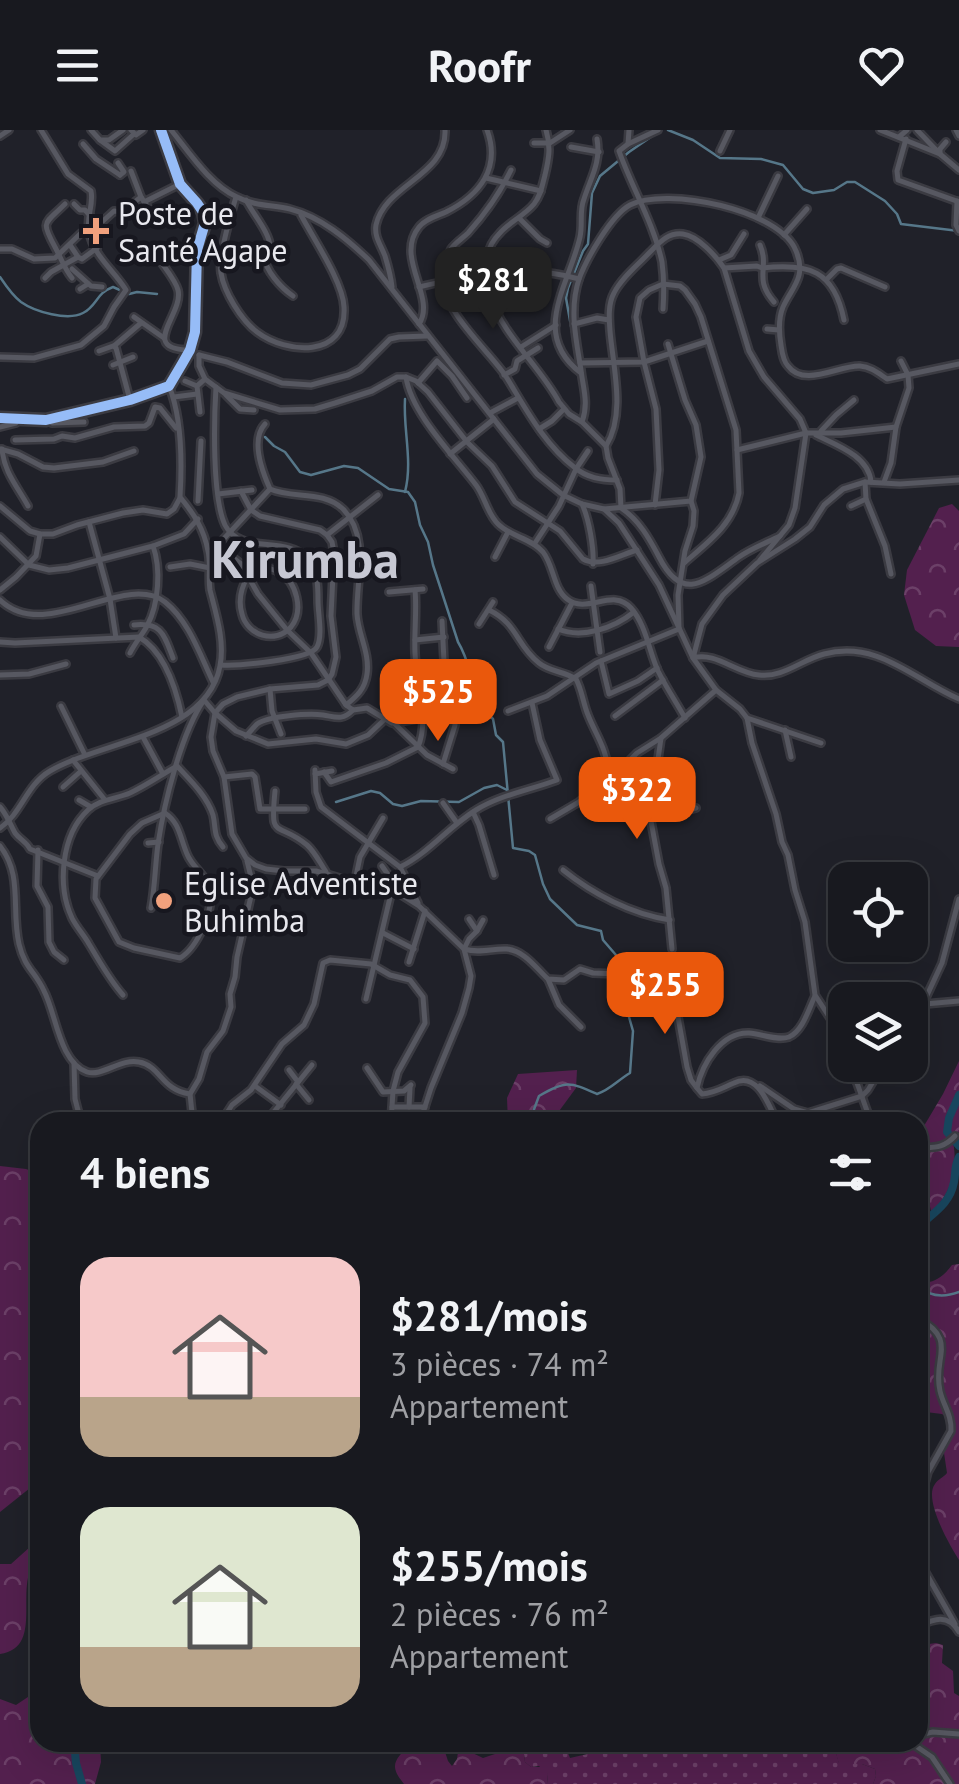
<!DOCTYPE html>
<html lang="fr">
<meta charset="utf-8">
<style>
body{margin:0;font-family:"PT Sans",sans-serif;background:#212228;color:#f1f3f6;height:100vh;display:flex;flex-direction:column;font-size:38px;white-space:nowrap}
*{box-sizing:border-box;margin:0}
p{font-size:32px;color:#9fa0a4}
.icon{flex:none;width:55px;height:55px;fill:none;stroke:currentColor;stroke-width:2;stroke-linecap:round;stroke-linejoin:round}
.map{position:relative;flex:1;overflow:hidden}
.drawer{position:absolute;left:30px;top:982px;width:898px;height:640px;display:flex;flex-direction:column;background:#18191f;border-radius:30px;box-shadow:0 10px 40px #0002,0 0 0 2px #36383d}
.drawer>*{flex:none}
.tools{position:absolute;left:828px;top:732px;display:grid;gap:20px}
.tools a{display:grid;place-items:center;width:100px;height:100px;border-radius:20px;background:#18191f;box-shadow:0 10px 40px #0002,0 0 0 2px #36383d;font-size:50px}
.price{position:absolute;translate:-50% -85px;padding:0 22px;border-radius:20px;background:#ea580c;color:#fff;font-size:32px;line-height:65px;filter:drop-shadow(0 2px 5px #0008)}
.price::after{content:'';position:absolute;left:50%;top:60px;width:30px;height:22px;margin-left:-15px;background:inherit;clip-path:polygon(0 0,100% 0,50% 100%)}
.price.active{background:#222;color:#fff}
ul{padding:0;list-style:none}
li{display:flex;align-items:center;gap:30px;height:250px;padding:0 50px}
li span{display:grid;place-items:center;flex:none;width:280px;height:200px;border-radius:30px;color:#555}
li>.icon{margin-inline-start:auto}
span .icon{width:120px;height:120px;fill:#fffc;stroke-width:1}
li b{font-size:42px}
h2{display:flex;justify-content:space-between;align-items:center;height:120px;padding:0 50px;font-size:42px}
header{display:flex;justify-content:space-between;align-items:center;height:130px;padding:0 50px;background:#18191f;font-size:45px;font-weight:600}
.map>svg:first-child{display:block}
</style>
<header><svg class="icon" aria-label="menu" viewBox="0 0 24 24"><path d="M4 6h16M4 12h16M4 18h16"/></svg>Roofr<svg class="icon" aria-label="heart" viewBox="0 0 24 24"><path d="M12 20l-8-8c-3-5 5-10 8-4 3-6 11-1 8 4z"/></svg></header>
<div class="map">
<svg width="959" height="1654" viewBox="0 0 959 1654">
<defs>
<pattern id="grass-dots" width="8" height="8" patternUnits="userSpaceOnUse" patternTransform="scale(2.5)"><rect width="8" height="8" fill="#53204e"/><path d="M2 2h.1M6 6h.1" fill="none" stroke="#6c4068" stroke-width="1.8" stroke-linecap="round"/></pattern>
<pattern id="forest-crowns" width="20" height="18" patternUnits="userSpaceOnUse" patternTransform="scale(2.5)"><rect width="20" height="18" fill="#53204e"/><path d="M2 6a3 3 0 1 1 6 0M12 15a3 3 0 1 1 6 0" fill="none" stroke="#6c4068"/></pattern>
</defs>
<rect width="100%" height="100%" fill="#202129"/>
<!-- grass -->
<polygon fill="url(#grass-dots)" points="536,1612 564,1613 570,1628 592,1623 593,1613 833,1613 839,1633 862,1634 875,1639 876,1646 873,1654 547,1654 548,1644 539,1636 531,1637 525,1632 524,1624"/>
<!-- forest -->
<g fill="url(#forest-crowns)">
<polygon points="952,374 959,381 959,517 936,516 915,500 904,465 907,440 939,378"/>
<path d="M 959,931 L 959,1002 L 952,1008 C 959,1032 952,1067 931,1081 L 918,1021 L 918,1006 L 943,964 Z"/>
<polygon points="577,940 576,958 551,992 508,992 507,968 518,944"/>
<polygon points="0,1036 26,1039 40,1044 40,1064 36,1069 36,1088 40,1089 40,1248 30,1251 40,1285 40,1350 0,1382"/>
<path d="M 959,1134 L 959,1430 C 950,1416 923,1369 935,1354 C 938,1349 944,1347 947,1343 L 943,1316 L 950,1296 L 948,1288 L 942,1284 L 918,1281 L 918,1150 C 931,1157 944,1146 952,1135 Z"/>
<path d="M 40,1408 L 40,1428 C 9,1450 48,1517 0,1524 L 0,1434 L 11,1434 Z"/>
<polygon points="936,1513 943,1515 942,1533 953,1541 954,1563 959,1566 959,1654 873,1654 876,1646 875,1639 862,1634 839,1634 833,1613 918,1612 918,1522 929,1514"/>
<polygon points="40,1559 40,1612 100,1613 101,1632 95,1654 0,1654 0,1569 16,1575"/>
<path d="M 410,1613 L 442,1613 L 448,1631 L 452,1636 L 457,1629 L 458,1622 L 464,1619 L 483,1628 L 495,1624 L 493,1617 L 486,1613 L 536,1613 L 524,1624 L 525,1632 L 531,1637 L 546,1637 L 548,1644 L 547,1654 L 404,1654 C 387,1633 397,1630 410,1613 Z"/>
</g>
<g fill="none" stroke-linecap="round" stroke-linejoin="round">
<!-- stream -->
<g stroke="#567789" stroke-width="2.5">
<polyline points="668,0 693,10 720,28 761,29 783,35 803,59 813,63 834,60 847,52 855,52 885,71 897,84 901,94 959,101"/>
<path d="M 0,147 C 6,156 13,166 21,172 C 35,182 68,191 83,183 C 97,176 96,163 113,157 L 129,164 L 137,162 L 157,164"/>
<polyline points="574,213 566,168 568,158 583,121 588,114 592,63 600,46 629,22 661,0"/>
<path d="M 265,307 L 274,316 L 285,322 L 300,342 L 311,345 L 344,336 L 358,338 L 389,359 L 408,362 L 415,372 L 420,395 L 428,412 L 433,435 L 458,512 C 473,536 472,569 493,589 L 496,605 L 503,612 L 513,718 L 529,721 L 535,725 L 543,754 L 550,769 L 577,795 L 601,801 L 603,810 L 622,832 L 629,848 L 629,887 L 633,901 L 630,943 C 618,950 610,960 597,964 C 570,952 566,950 539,966 L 533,982 L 533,992"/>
<path d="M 405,362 C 413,331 403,300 405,269"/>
<polyline points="336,672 371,661 380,663 393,674 402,676 421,671 459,672 484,658 497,655 507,660"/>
<path d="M 918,1156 C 930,1167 943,1168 959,1162"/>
</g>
<!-- river -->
<g stroke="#18465e" stroke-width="8">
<polyline points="959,965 949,988 947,1002 959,1016"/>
<path d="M 918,1097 C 933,1083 950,1074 954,1052 C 956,1042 954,1037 959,1027"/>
<polyline points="74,1612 76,1633 82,1654"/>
</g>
<!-- minor casing -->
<g stroke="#3b3b42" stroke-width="10">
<g id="minor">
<polyline points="91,0 100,10 109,10 123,0"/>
<polyline points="131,0 136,5 143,0"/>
<path d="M 171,0 C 189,22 210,55 237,67 C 254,76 273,75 290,79 C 321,87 347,109 369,130 L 537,344 L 563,365 L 582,374 L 604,379 L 619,393 L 659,455 L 693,528 L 716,560 L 740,579 L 747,588 L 752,613 L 776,684 L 782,712 L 788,725 L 795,760 L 805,792 L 815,865 L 832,891 L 845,927"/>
<path d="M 546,0 C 551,17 549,28 545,45 C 542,56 541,65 534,74 C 524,86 509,92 499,104 C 482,121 484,148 491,169 C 504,206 541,238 559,272 L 569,284 L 582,292 L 606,316 L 608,328 L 620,359 L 621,378 C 639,390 649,408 659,427 C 683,474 705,451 739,427 C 752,418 766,413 780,406"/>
<path d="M 629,0 L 628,14 L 619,21 C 632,58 654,94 662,132 C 664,147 664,164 663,179"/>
<polyline points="880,0 940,24 959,40"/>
<polyline points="917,0 940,24 940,19 946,12"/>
<polyline points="956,0 959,6"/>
<polyline points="0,6 9,0"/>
<polyline points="899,7 907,0"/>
<polyline points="906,9 897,41 898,50 959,72"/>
<polyline points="100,10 115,21 134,4"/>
<polyline points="534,13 550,13 570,0"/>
<polyline points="83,14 96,29 120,45"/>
<polyline points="628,14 658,0"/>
<polyline points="571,17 599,22"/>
<polyline points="720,21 730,0"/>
<polyline points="118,33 124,42 120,45"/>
<path d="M 511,40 C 500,63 485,84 468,103 C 463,108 455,113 451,119 C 447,126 445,141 444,149 C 442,181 488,220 505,245 C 525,277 543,313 574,337 C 587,348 601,350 617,350"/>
<polyline points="131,41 141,67 151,82"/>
<polyline points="486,48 541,61"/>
<path d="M 236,67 C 231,84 218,125 221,143 C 224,162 241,190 257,202 C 286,224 347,229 344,177 C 343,152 313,108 301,85"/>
<path d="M 246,70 C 253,84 270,103 270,117 L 263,125 C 266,141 280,157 293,166"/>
<polyline points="957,71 956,95 959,101"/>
<polyline points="144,72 180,54"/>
<path d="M 65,74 C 45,94 40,90 55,117 C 61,128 64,138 72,148"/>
<polyline points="74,74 80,80 85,80 103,100"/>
<polyline points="519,88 540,109 547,113"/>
<polyline points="758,88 778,46"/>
<polyline points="784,105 807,79"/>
<polyline points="70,115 78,127 82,129 97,118"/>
<path d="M 760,115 C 770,138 753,148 774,172"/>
<polyline points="0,119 12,119 34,129 55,128 81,103 98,91 103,91 114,81 122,82 141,67"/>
<path d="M 157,126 C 163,136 175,149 178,160 C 184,184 138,219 189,220"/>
<polyline points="448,128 485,136"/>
<polyline points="719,130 731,125 744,104"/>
<path d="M 724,138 L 757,136 L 762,138 C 809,133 834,140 844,190"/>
<polyline points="72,139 91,156 102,157"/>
<polyline points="45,148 51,142 78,127"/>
<polyline points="827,149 837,139 841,138 885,157"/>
<path d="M 392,157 C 391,147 388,136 385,126 C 381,115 374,107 376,95 C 385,54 447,46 445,0"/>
<path d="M 419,157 C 469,145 529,134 579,149"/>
<polyline points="80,159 88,154"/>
<polyline points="134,187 164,208"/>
<path d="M 419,194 C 437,167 394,128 419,97 C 425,89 437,86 446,82 C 480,65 501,38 487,0"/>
<polyline points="574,194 597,188 609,190"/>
<polyline points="767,199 779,200"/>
<polyline points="114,216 141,193"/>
<polyline points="521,217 556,195"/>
<polyline points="99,221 113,216 116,218 130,270"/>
<path d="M 199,225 L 199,236 L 205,249 L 224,263 L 280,280 L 315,279 L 335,273 L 372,261 L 397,247 L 406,247 L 416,251 L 428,262 L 467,312 L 492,336 L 515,372 L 560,401 L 583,429 C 599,438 620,425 637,420"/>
<polyline points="199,225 227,232 282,253 311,255 348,245 360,239 390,209 399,207 427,206"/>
<path d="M 0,227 L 34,228 L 81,215 L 104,196 L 114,177 L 126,160 C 114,140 93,126 89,101 C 86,87 94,75 91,61 L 68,44 L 41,0"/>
<polyline points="580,233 644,232 708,211"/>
<polyline points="113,235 133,227"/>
<path d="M 581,243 C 529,204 570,153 580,107 C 583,94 579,81 584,69 C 591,47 601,33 597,9"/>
<polyline points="504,245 515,239 517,231 538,218"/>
<path d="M 406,247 C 411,283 454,326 476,355 C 485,367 487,383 498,394 C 511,407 531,408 543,422 C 554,436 553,458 567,469 C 587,485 613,457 631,478 C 646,495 649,521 658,541 C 666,557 676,572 685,588"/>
<polyline points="185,251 197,256"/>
<polyline points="418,253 437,231 452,246 467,268"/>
<path d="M 216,257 C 214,289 212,367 225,395 C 240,425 285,405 307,428 C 318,439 318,456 318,471 C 318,484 323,505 317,517 C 310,530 236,536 221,535"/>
<polyline points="226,265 240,279 254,280"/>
<polyline points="174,267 197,264"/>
<polyline points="200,282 197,256 205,249"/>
<polyline points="490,283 518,268"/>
<path d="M 582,292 C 589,273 583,258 581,240 C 576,209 569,179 579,149 C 586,130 611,85 630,75 C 666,56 781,80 796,121 C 807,147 792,157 783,177 C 778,189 779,203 781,215 C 782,222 783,231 788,236 C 804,258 839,235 860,236 C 871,237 878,243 887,249 L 959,234"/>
<polyline points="52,293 84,292"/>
<path d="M 265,294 C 250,310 262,341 270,359 C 293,369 323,360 343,379 C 370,406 356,451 357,484 C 358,504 370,523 367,544 C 365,559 357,566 346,575"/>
<polyline points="0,297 16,293"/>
<polyline points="539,299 552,291 564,279"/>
<polyline points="821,301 836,285 854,270"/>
<path d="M 816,305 C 836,315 869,326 871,352"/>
<polyline points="15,310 54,309 62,306 75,308 114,297 145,296 149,293 155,277 160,278 176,298"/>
<path d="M 606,316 C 626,284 613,237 610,201 C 609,188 608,174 614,163 C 622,147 638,135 650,122 C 659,113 668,102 683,104 C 698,106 716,126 724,138 L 749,221 L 764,247 L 800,289 L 806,303 L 795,378 L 789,395 L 760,430"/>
<polyline points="0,319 18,324 43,337 54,338 103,332 134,321"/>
<path d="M 2,319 C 4,342 17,356 28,376"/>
<polyline points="737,320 806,303 841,303 896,297"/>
<polyline points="450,324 494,289"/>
<path d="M 959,350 L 900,354 L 865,352 L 843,359 L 824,375 L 810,397 L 795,409 L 757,433 L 723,465 L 702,494 L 693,528 C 715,521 736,543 759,545 C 783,548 801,530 824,524 C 878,510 913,549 959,569"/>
<polyline points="865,352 866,369 885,416 891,444"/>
<polyline points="884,352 891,333 896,297 909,258 908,245 901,231"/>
<polyline points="241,361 251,380 260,386 320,400 327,405 332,412 334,423 331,486 336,527 332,544 328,550 318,555 270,559 237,567 223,574 215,583 211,607 213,621 224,647 232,704 246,728 255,735 266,739 284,741 316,741 343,749 373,753 392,759 419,776 464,819 471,846 469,858 462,883 431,958 420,992"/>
<polyline points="218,364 252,360"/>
<polyline points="198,371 201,311"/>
<path d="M 582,374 C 589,389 594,418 593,434"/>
<path d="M 655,375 L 659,340 L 656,279 L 644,232 L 636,187 L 640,168 L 649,160 L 663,154 L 680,156 L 685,160 L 695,174 L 701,187 L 736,300 L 739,363 C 733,395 707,413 684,433"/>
<polyline points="0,376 30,401 40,404 53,404 77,395 123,383 143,380 167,384 174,379 180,368"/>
<polyline points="851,376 866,369"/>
<polyline points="604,379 691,371"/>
<polyline points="89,392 110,469 116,508"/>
<polyline points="327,405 378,365"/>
<polyline points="0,407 29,435 49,440 68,438 153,416 184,404 198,389"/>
<polyline points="535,413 559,376 576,339 588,321"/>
<polyline points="217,415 241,434 258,464 287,500 311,523 346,575 353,580 367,578 392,593 454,583"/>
<polyline points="218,415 270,359"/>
<polyline points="495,427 508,402"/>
<path d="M 241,434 C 253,437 268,436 279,442 C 297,452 304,481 291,497 C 275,515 247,505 242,484 C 238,471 241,458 248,446"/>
<polyline points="334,434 360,434"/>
<polyline points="170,437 190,434 210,438"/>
<polyline points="591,456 600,522"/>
<polyline points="0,460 16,447 36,426 40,404"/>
<polyline points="389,462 423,459"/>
<path d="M 0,470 C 46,514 124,441 165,472 C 189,491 200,525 213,552"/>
<path d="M 489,480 C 518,494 516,515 539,533 C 550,542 564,541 576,549 C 582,560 583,573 588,585 C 593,598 600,609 604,621 C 611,643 616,679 642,685 C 658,689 680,682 696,678"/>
<polyline points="442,491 445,552 454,583 455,595 443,634"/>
<polyline points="479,494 493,472"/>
<path d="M 134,495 C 162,492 164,505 173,528"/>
<path d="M 558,499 C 582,509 614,498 634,482"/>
<polyline points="415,510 444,507"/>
<path d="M 0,512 L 15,513 L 139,507 C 165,522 176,558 182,587"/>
<polyline points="549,517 572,473"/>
<path d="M 130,523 C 135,513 142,505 147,496 C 159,474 161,438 153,416"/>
<polyline points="601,531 609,564 638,551 657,538"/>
<polyline points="0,545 29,544 66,534"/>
<polyline points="270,559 272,581 281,604"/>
<polyline points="61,576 85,625"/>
<polyline points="508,581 547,566 596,533 679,499 678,465 685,421 693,396 694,381 691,371 701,327 696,295 685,270 668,214"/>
<polyline points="615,586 663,550"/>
<polyline points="747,588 821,613"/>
<polyline points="395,594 427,625 453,639"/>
<polyline points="785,600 791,627"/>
<path d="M 246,606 C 248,604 255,596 257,594 C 268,586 309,583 323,585 C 336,587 342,591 353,580"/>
<polyline points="143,607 163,644"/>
<polyline points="661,608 650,686 659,734 666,758 672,819"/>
<polyline points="73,630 105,670"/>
<polyline points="315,640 316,662 321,677 400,737 418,773"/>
<path d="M 324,642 L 331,652 L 386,633 L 418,617 C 430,588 416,553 415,523 C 414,502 417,481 415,460"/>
<polyline points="315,644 332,641"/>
<polyline points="224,647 252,644 255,647 260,679 305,679"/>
<polyline points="63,657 81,641"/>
<path d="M 275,661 C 270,712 276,690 307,715 C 315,722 320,733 326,742"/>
<polyline points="79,670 91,677"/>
<polyline points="443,673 457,693"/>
<path d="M 0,677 C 7,685 10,694 15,703 C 20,710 26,711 30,719 L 98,746"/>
<polyline points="473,682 479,695 494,745"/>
<path d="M 165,683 C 180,693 180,708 187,724 C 192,737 206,745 209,757 C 216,778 197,818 180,828 L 134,818 L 119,812 L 95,768 L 96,749 L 130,704 L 142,693 Z"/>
<polyline points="550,689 579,672 624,636 637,623 661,608 716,560"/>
<path d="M 0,698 C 22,683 26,655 50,641 C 101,611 207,606 220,536 C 225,511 216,484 210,460 C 208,447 211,434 208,421 C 204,399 194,384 180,367 C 182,334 182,288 169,256"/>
<polyline points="148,713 159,712"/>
<path d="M 0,716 C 23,745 11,779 19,814 C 25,839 35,841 44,861 C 56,883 59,932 87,942 C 102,947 121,928 139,932 C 161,936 161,960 190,964"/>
<polyline points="38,720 37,756 48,777 49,812 54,822 64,830"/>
<path d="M 400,737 C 429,723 448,697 476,680 C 500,665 530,660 557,650 L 540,610 L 532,573"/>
<path d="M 563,740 C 593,764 631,784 670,790"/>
<polyline points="355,751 360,727 383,688"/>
<path d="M 151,778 C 155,757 155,736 158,714 C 164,674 181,603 204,570 L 215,583 L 236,601 L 268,614 L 316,609 L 346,614 L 368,605 L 385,589"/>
<path d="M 469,789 L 477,801 L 469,809 L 464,819 C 480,824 492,818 507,819 C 525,821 536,838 548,849 L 564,850 L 580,839 L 593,843 L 644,845 L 653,850 L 661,863 L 676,876 L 687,937 L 691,950 L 697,958"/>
<polyline points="477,801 483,790"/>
<polyline points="383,803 414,819"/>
<polyline points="409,832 425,781"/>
<polyline points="548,849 559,875 581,897"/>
<path d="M 123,865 C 109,849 100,832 89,814 C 84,805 77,798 72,788 C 57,756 61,705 88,680 C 100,669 116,669 130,663 C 147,655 161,645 177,636 C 190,650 207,666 213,685 C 216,697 213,706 223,717"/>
<polyline points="366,869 392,759 391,749 382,736"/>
<polyline points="925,874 959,871"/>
<polyline points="910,902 942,833 959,769"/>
<polyline points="74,933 75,969 81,992"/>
<polyline points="847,935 857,953 871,992"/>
<polyline points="367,938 383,962 404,961 411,955"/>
<polyline points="289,940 298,952"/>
<polyline points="296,954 309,970"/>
<polyline points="255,956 281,975"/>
<polyline points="760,956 794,979 808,983 862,966 868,960 883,935"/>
<polyline points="392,977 425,977"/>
<polyline points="409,977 410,958"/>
<polyline points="868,984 886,992"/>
<polyline points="269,988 312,935"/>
<polyline points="193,992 190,964 199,949 207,922 223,901 231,877 230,864 235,847 237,827 251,766 252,751 247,731"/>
<polyline points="221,992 232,975 251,960 282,914 304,895 314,874 323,833 330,830 371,834 390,845 410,850 423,867 425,893 398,942 393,961 391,992"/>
<path d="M 777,992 C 769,976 758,941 734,953 C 722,958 715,963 702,964 L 697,958 C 702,934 721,902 749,903 C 762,904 777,911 789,907 C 803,901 809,878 815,866"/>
<path d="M 918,1018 C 934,1017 943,1019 955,1006"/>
<path d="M 918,1188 C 959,1211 932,1227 940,1261 C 943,1275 952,1285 951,1301 L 928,1342 L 918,1378"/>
<polyline points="918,1429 955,1494"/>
<polyline points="918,1479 922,1464 919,1433"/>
<path d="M 918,1496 C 934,1489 948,1483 959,1502"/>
<polyline points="918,1605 933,1602 959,1604"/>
<polyline points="910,1612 932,1627 950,1654"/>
</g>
</g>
<!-- highway casing -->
<g stroke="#3b3b42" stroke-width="15">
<polyline id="highway" points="0,288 46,290 130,270 169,256 182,234 190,220 195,202 197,120 205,93 203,82 197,73 180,54 161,0"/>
</g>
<!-- minor -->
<use href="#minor" stroke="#575861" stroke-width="5"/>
<!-- highway -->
<use href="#highway" stroke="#96bcf7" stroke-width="10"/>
</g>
<!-- markers -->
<g fill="#f1a17d" stroke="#17171f" stroke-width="4">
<path d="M91 86h10v10h10v10h-10v10h-10v-10h-10v-10h10z"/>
<circle cx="164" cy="771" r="10"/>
</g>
<g text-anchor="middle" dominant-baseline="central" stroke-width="9" stroke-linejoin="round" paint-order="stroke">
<!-- poi labels -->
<g font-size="32" fill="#e8e8ee" stroke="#17171f" text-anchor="start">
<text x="118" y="83">Poste de<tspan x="118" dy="37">Santé Agape</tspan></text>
<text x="184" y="753">Eglise Adventiste<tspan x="184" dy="37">Buhimba</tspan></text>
</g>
<!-- town labels -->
<g font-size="52" font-weight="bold" fill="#c7c8d3" stroke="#17171f">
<text x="305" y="428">Kirumba</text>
</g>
</g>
</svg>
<div class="tools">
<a><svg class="icon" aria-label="locate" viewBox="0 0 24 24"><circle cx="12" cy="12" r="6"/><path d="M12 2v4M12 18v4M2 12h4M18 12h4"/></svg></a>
<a><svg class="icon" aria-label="layers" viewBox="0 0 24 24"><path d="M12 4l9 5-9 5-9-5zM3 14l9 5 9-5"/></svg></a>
</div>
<b class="price active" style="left:493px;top:202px">$281</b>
<b class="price" style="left:438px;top:614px">$525</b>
<b class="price" style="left:637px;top:712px">$322</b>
<b class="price" style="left:665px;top:907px">$255</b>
<section class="drawer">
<h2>4 biens<svg class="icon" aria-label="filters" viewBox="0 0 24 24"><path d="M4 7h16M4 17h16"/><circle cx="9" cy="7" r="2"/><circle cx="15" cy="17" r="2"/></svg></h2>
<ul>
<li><span style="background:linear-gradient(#f6c9c9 70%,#b9a48a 0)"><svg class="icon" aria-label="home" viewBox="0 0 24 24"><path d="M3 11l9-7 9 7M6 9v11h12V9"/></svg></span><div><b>$281/mois</b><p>3 pièces · 74 m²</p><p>Appartement</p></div></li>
<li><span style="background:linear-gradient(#dfe7d0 70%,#b9a48a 0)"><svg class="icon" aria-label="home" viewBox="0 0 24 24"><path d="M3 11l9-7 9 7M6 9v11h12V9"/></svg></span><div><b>$255/mois</b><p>2 pièces · 76 m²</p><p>Appartement</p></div></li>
</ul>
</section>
</div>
